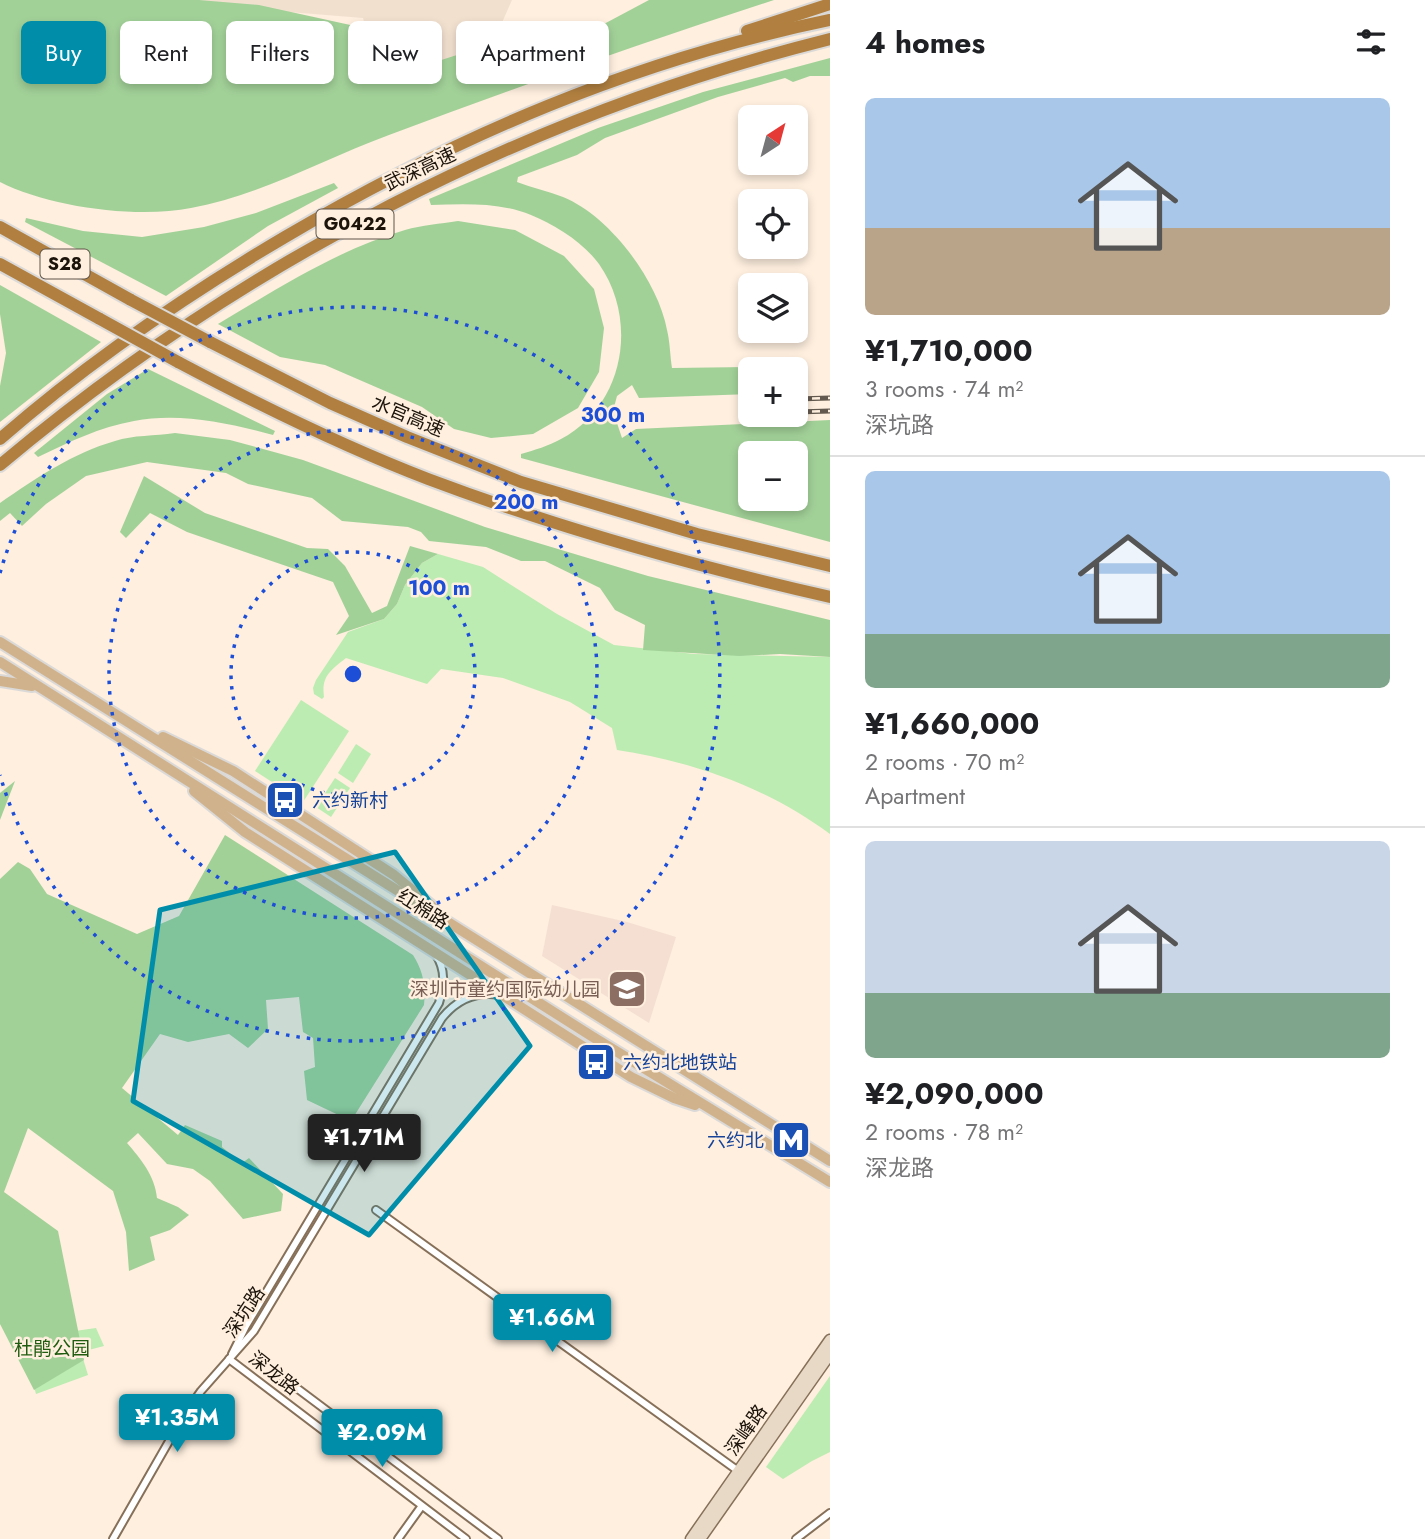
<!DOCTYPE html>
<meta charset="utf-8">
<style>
body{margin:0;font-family:Jost,"Noto Sans SC",sans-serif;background:#f2f2f2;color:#202124;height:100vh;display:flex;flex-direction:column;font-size:26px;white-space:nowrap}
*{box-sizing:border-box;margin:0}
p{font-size:23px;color:#757577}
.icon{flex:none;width:38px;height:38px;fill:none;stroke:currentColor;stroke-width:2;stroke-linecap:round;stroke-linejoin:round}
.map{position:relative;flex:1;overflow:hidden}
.sheet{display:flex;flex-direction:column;background:#fff;width:595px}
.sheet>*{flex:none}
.hud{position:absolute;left:21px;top:21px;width:665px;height:63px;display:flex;gap:14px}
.needle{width:46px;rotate:36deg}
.tools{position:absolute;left:738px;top:105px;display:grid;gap:14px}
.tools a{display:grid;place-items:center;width:70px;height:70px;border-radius:10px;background:#fff;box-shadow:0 4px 10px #0003;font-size:35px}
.price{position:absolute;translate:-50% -60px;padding:0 16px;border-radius:7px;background:#008daa;color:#fff;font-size:23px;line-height:46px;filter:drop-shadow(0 2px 4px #0008)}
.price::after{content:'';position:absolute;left:50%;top:42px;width:21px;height:16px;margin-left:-10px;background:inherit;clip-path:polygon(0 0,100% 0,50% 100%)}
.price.selected{background:#222;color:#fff}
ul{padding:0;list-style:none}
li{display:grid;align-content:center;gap:14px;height:371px;padding:0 35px}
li+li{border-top:2px solid #e0e0e0}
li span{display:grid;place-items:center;height:217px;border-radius:10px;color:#555}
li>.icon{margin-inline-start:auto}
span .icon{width:126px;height:126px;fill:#fffc;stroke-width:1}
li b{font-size:30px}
h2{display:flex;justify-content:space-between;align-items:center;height:84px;padding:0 35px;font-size:30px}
.chip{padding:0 24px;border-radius:10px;background:#fff;box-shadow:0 4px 10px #0003;font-size:24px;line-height:63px}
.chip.selected{background:#008daa;color:#fff}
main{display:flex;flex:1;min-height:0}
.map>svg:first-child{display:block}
</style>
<main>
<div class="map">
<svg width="830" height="1539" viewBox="0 0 830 1539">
<rect width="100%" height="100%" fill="#feefdf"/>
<!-- industrial -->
<polygon fill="#f2e0cf" points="140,0 512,0 486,59 377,71 363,18"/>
<!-- education -->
<polygon fill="#f5dfd2" points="552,905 627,922 676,937 649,1023 542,956"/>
<!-- green -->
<g fill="#bcecb1">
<path d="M 438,554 L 483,567 L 557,614 L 614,645 L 694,654 L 830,657 L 830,834 C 766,787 694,762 617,750 L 612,728 L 570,702 L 503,678 L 441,669 L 427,684 L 346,658 C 331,670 321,676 324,697 L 322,699 L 314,694 L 313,688 L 316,680 L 348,632 L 384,619 L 397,604 L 405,585 L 422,563 Z"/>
<polygon points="301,700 349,731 303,802 255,771"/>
<polygon points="356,744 371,754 353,783 338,773"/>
<polygon points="335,778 350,788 331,817 316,807"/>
<polygon points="7,1285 75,1331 96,1328 104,1346 81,1352 88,1375 36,1394"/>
<polygon points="830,1376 830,1452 812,1461 783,1479 766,1467"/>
</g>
<!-- forest -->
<g fill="#a2d198" fill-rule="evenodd">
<path d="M 0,0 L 199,0 L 259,5 L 364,28 L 369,69 L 382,79 L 513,37 L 529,49 L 572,41 L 649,0 L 774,0 C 644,42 517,87 389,135 C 324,159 261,195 191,208 C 137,219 49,207 0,182 Z"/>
<path d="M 830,58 L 830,76 L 810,76 L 793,82 L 785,78 L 718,97 L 605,138 L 577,155 L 518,177 L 517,182 C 532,188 548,191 563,197 C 610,216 658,281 667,330 C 670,342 670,355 672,368 L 748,367 L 751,371 L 751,394 L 639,398 L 632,385 L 617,396 L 613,411 L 622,438 L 636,429 L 830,420 L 830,542 L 521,458 L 521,454 C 535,450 548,446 561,439 C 624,406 639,321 599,264 C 583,242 555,225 531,215 C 499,202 464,204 431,205 L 429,199 L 598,128 L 703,92 ZM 796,453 L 796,499 L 751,499 L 751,453 Z"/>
<polygon points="334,183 338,188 268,226 166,296 25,222 26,218 83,231 142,237 204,227 256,213"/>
<path d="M 458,221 L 515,230 L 564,256 L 594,289 L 604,328 L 599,372 L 578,408 L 533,434 L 491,438 L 454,429 L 422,407 L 325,365 L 280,357 L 218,324 C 279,288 337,250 405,230 C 422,225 440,224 458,221 Z"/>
<polygon points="0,285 101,342 0,422 0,386 6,353 0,314"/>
<path d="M 148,369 L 275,431 L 273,435 C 229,423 179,412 134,421 C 100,427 69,442 38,457 L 34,453 L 107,394 Z"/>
<path d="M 175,433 L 230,440 L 303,460 L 485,527 L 648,576 L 830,620 L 830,657 L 780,654 L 739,656 L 643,650 L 645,625 L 615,610 L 600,588 L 545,561 L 521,561 L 486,547 L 429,541 L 421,532 L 408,527 L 342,521 L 312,498 L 248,484 L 226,473 L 147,462 L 86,476 L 46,504 L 22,526 L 10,513 L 0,521 L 0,503 C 36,478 73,453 115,441 C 133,435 155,436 175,433 Z"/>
<polygon points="144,476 205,513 307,548 328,549 345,566 372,613 387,606 410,546 438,554 422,563 405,585 397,604 384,619 336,635 349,616 333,582 187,532 150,513 126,538 120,532"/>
<polygon points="15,781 0,820 0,793"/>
<path d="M 225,835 L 413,955 C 423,971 426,985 424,1005 L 351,1121 L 307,1100 L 304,1071 L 315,1067 L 313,1038 L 303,1032 L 299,997 L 266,1000 L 268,1029 L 248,1048 L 229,1034 L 188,1042 L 160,1034 L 122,1088 L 178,1135 L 185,1125 L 222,1141 L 222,1147 L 242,1163 L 249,1158 L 283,1194 L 281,1211 L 243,1219 L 210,1181 L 193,1169 L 167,1164 L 138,1133 L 127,1143 C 141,1159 155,1176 157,1198 L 178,1207 L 189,1215 L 170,1230 L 150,1237 L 155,1260 L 129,1271 L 126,1232 L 113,1191 L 28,1128 L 4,1192 L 58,1231 L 84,1360 L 34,1390 L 0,1324 L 0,879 L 18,862 L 30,869 L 47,894 L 137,934 L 179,916 Z"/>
</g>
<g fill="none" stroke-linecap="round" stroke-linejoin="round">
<!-- street casing -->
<g stroke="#877059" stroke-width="10">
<g id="street">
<polyline points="376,1210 741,1473"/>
<path d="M 232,1354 L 246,1326 L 439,1003 C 444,986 446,970 436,955"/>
<polyline points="229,1359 466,1539"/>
<polyline points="282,1377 498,1539"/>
<path d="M 113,1539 L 184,1415 L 201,1391 L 254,1331 L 442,1018 C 456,1001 475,991 499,995"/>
<polyline points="398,1539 421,1507"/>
<polyline points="796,1539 830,1513"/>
</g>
</g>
<!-- secondary casing -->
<g stroke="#877059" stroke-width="13">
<g id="secondary">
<polyline points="691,1539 830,1340"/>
<polyline points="700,1539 830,1354"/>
</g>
</g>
<!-- primary casing -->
<g stroke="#dbd9d8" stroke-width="14">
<g id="primary">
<polyline points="0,642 830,1161"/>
<polyline points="0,662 593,1037 830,1182"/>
<polyline points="0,681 32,686"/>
<polyline points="163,737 233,771 394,875 433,907"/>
<polyline points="194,791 245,832 631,1077 674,1098 695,1105"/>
</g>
</g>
<!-- highway casing -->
<g stroke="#dbd9d8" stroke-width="16">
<g id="highway">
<polyline points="747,31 830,4"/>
<polyline points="0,227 131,300"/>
<polyline points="0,264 100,319"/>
<polyline points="210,342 330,403 407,437 521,482 697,534 830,566"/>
<path d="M 178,362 C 259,405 342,446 428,479 C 558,528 694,566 830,597"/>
<path d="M 0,439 C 88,362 185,296 285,237 C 457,136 634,60 830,20"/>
<path d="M 0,465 C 239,264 526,115 830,39"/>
</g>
</g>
<!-- street -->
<use href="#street" stroke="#fff" stroke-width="6"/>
<!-- secondary -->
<use href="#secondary" stroke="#e8d9c6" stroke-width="10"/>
<!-- primary -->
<use href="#primary" stroke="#d0b38c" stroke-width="10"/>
<!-- highway -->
<use href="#highway" stroke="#b18040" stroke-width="12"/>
<!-- rail casing -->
<g stroke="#64594e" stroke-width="5">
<g id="rail">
<polyline points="796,399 830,398"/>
<polyline points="746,400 751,400"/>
<polyline points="796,412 830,411"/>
<polyline points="746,413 751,413"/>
</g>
</g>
<!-- rail -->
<use href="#rail" stroke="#feefdf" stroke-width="2.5" stroke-dasharray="8" stroke-linecap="butt"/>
<!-- highway-bridge casing -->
<g stroke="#dbd9d8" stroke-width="16" stroke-linecap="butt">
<g id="highway-bridge">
<polyline points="131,300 210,342"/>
<polyline points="100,319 178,362"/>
</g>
</g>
<!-- highway-bridge -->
<use href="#highway-bridge" stroke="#b18040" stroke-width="12"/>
</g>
<!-- marked area -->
<path fill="#008daa" fill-opacity="0.2" stroke="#008daa" stroke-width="5" stroke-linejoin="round" d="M 395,852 L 530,1046 L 369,1235 L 133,1101 L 160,910 Z"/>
<!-- distance rings -->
<g fill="none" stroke="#1d4ed8" stroke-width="3.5" stroke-dasharray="3.5 7">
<circle cx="353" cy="674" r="122"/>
<circle cx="353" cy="674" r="244"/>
<path d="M0 573A367 367 0 1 1 0 775"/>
</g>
<!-- icons -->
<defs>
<g id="bus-square" transform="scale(2.0125)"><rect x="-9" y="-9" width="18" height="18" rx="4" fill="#1a4fb4" stroke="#feefdf"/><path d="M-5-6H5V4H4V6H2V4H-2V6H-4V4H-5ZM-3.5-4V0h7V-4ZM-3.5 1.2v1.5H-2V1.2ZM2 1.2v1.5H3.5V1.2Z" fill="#fff"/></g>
<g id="school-square" transform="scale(2.0125)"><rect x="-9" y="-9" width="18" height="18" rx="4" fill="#8d6e63" stroke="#feefdf"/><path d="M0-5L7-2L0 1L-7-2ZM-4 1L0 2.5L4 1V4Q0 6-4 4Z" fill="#fff"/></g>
<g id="metro-square" transform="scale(2.0125)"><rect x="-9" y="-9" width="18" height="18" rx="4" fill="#1a4fb4" stroke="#feefdf"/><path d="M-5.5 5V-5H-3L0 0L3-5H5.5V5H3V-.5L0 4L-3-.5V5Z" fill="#fff"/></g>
</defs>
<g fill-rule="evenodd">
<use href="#bus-square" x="285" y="800"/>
<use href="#school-square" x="627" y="989"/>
<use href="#bus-square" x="596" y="1062"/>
<use href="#metro-square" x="791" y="1140"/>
</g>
<g text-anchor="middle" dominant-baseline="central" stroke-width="5" stroke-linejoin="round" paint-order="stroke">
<!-- shield labels -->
<g fill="#feefdf" stroke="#60554a" stroke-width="2">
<rect x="316.5" y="209.5" width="77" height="29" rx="5"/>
<rect x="40.5" y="249.5" width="49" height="29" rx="5"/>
</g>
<g font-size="18" font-weight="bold" fill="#1c130a">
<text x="355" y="224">G0422</text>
<text x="65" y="264">S28</text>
</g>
<!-- street labels -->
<g font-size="19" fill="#1c130a" stroke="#feefdf">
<text transform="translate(420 169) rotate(-25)">武深高速</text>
<text transform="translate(408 416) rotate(23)">水官高速</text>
<text transform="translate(423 909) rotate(32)">红棉路</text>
<text transform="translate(244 1312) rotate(-56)">深坑路</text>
<text transform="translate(274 1373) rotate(38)">深龙路</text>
<text transform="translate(746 1430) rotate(-55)">深峰路</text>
</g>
<!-- transit labels -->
<g font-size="19" fill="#164399" stroke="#feefdf" text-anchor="start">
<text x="312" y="800">六约新村</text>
<text x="623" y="1062">六约北地铁站</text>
<text x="764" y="1140" text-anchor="end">六约北</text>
</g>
<!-- education labels -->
<g font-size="19" fill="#785e54" stroke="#feefdf" text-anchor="end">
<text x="600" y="989">深圳市童约国际幼儿园</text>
</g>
<!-- park labels -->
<g font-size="19" fill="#1f5c0f" stroke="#feefdf">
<text x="52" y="1348">杜鹃公园</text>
</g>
</g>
<circle cx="353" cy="674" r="10" fill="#1d4ed8" stroke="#feefdf" stroke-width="3.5"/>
<g font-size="21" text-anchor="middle" font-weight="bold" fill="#1d4ed8" stroke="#feefdf" stroke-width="5" stroke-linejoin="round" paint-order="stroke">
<text x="613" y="422">300 m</text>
<text x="526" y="509">200 m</text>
<text x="439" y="595">100 m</text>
</g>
</svg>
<div class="tools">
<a><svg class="needle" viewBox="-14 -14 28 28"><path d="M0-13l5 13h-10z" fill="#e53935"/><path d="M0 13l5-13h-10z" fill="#757577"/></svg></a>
<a><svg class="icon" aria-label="locate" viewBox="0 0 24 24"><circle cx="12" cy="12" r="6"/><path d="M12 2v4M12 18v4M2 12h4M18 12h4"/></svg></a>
<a><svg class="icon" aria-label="layers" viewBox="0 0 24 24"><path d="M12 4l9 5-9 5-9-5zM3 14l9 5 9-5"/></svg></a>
<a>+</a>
<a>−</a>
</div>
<b class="price selected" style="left:364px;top:1174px">¥1.71M</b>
<b class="price" style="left:552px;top:1354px">¥1.66M</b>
<b class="price" style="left:177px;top:1454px">¥1.35M</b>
<b class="price" style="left:382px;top:1469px">¥2.09M</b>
<div class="hud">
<a class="chip selected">Buy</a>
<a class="chip">Rent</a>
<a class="chip">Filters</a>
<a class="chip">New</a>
<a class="chip">Apartment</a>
</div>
</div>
<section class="sheet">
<h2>4 homes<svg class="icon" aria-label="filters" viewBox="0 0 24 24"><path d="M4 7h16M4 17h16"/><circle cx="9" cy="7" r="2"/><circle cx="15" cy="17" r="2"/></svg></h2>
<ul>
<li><span style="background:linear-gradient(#a9c7e8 60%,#b9a48a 0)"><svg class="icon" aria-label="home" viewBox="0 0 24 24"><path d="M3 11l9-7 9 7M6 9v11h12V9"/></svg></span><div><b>¥1,710,000</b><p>3 rooms · 74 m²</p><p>深坑路</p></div></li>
<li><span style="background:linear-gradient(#a9c7e8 75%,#7fa58c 0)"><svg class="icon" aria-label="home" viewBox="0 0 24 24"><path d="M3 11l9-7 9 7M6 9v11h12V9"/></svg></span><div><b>¥1,660,000</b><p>2 rooms · 70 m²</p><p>Apartment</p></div></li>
<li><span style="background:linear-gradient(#c9d6e8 70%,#7fa58c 0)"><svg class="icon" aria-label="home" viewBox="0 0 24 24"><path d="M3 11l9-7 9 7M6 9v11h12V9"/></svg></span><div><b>¥2,090,000</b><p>2 rooms · 78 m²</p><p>深龙路</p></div></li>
</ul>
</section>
</main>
